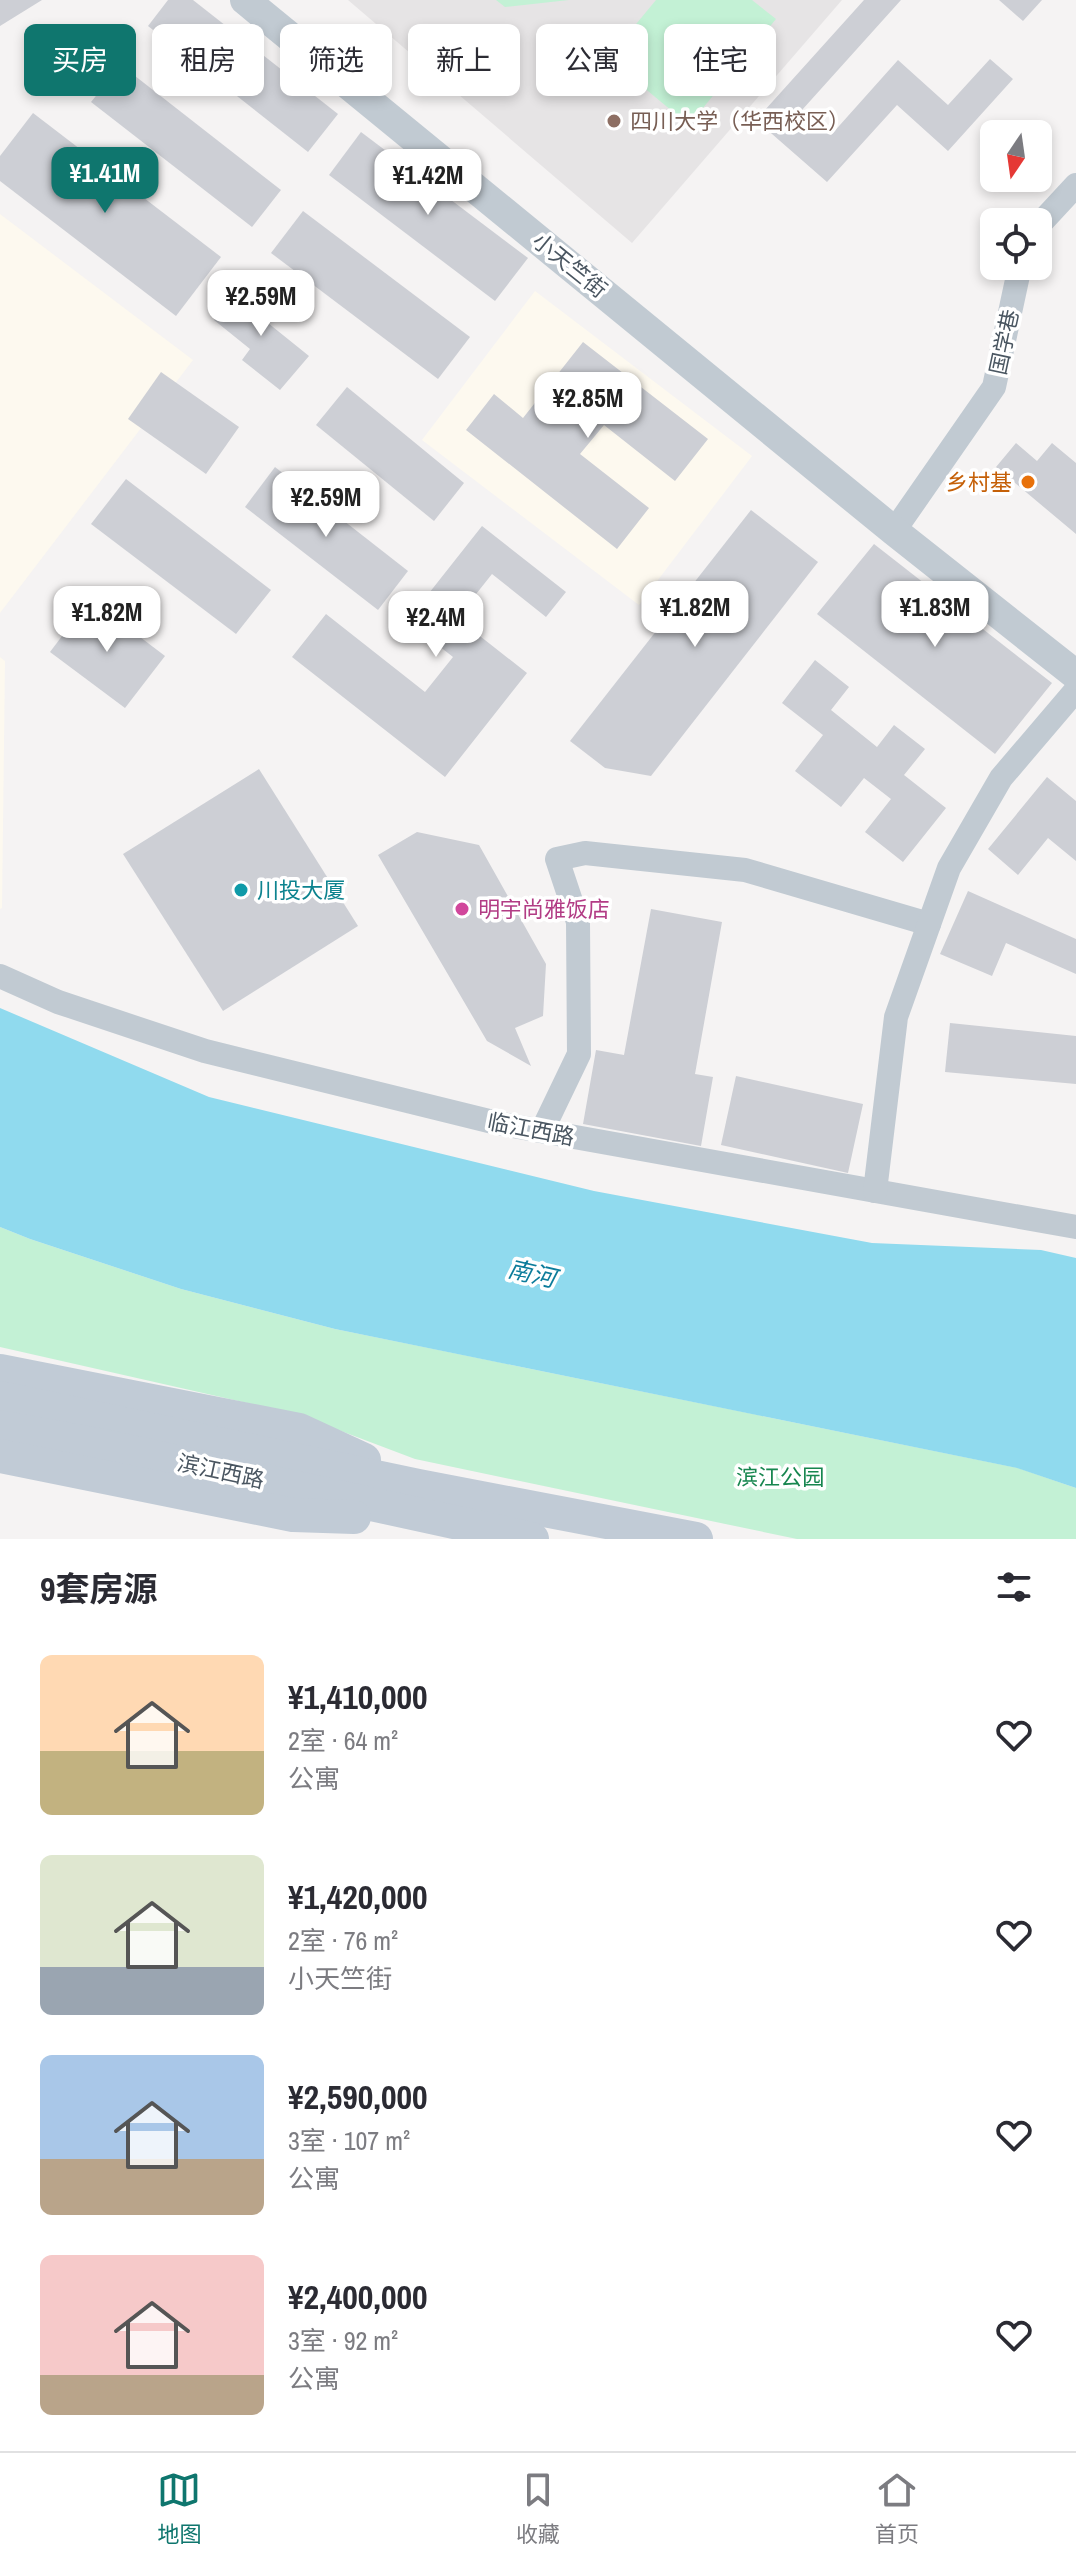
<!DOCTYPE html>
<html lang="zh">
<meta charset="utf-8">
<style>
body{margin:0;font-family:"Archivo Narrow","Noto Sans SC",sans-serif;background:#f2f2f3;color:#2b2b33;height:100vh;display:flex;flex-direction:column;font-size:30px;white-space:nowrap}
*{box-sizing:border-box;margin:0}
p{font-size:26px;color:#7c7c81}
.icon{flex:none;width:44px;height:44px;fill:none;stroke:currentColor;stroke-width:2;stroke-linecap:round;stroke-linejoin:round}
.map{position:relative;height:1539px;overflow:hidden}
.side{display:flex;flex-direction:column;background:#fff;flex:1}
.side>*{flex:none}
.top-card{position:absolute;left:24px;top:24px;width:1028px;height:72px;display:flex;gap:16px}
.needle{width:52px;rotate:193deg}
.tools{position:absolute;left:980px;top:120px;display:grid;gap:16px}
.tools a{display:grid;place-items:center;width:72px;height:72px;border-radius:12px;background:#fff;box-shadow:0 4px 12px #0003;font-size:40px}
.price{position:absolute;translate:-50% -68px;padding:0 18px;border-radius:16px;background:#fff;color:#222;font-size:26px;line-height:52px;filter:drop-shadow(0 2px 4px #0008)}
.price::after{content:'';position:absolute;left:50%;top:48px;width:24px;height:18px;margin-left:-12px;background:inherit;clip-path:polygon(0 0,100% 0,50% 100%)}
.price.selected{background:#0f766e;color:#fff}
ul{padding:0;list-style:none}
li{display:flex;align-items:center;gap:24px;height:200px;padding:0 40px}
li span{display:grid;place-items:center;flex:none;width:224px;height:160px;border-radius:12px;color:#555}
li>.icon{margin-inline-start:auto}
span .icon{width:96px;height:96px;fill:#fffc;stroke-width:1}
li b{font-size:34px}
h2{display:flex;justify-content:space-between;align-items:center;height:96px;padding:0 40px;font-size:34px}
.pill{padding:0 28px;border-radius:12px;background:#fff;box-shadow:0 4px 12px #0003;font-size:28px;line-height:72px}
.pill.selected{background:#0f766e;color:#fff}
.tab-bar{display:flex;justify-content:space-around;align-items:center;height:112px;border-top:2px solid #e1e1e2;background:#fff;font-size:22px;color:#7c7c81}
.tab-bar a{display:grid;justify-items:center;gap:4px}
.tab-bar .selected{color:#0f766e}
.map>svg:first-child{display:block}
</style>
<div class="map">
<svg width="1076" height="1539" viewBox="0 0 1076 1539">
<rect width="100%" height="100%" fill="#f5f3f3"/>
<!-- commercial -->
<g fill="#fdf9ef">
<polygon points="0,214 193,360 0,613"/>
<polygon points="535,291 752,456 639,605 422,440"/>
<polygon points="0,657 5,661 2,908 0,909"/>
</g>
<!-- education -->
<polygon fill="#e6e4e5" points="348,0 842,0 632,243"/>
<!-- green -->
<g fill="#c3f1d5">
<polygon points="496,0 569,0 505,7"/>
<polygon points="656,0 752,0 776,19 689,125 608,58"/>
<polygon points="0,1227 30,1239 181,1289 335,1329 1018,1468 1076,1488 1076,1539 797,1539 415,1459 296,1414 0,1347"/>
</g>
<!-- water -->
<polygon fill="#90daee" points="0,1008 209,1097 594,1191 872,1243 1041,1250 1076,1258 1076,1488 1017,1468 335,1329 181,1289 30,1239 0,1227"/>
<!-- building -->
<g fill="#cdcfd5">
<polygon points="0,0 42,0 0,26"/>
<polygon points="168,0 193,0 338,114 308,152 148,26"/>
<polygon points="864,0 901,0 802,110 831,135 898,60 948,105 990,59 1013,79 948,151 897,105 827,182 756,120"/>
<polygon points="999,0 1042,0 1023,21"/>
<polygon points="121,65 281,190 252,227 91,102"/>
<polygon points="33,113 221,257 176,316 0,181 0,156"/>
<polygon points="361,132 528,258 495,301 329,175"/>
<polygon points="303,211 470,337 438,379 271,253"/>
<polygon points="242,285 276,312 268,323 309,356 280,390 242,360 250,349 214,320"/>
<polygon points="583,342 708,439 675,481 604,425 580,454 649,508 617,549 466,430 494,394 523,418"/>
<polygon points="161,372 239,427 206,474 128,419"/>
<polygon points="347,387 464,483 434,521 316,425"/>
<polygon points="1016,443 1037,461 1052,443 1076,463 1076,534 996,467"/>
<polygon points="275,467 408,571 378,610 245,507"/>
<polygon points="126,479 271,590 236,634 91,524"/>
<polygon points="751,510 818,562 651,776 605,768 570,741"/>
<polygon points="482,526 566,592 546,617 492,574 457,618 527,673 445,777 292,657 326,614 425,692 453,657 407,621"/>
<polygon points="874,544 1052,683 995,754 817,614"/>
<polygon points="90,599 165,656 125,708 50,652"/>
<polygon points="815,660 849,687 831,710 877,747 894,725 925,749 904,775 946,808 903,862 865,832 891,799 864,778 841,807 795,771 823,735 782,703"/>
<polygon points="259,769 358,926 223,1011 123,854"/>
<polygon points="1047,777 1076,801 1076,861 1048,838 1018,875 988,849"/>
<polygon points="417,832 479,845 546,964 543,1016 515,1028 531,1066 487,1041 378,855"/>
<polygon points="968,891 1076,939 1076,974 1006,943 992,976 940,954"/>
<polygon points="651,909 722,922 695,1074 713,1077 701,1146 583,1124 596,1050 624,1055"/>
<polygon points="950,1023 1076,1036 1076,1084 945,1072"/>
<polygon points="736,1076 863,1104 848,1173 721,1145"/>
</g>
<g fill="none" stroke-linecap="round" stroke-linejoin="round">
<!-- minor -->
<g stroke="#c1cad2" stroke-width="24">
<polyline points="1038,226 1076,185"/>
<polyline points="894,531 994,387 1020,266"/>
<polyline points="0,976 58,1002 205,1051 497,1123 1076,1227"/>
<polyline points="542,1131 579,1054 578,922 557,859 585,853 745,870 929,924"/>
<polyline points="875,1191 896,1017 949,868 1001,778 1076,690"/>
</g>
<!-- tertiary -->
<polyline stroke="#c1cad2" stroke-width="30" points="245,0 894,531 1076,675"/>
<!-- secondary -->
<g stroke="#c1cbd6" stroke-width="34">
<polyline points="0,1371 299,1430 364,1460"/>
<polyline points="0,1398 418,1486 696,1539"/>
<polyline points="0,1427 109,1447 532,1539"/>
<polyline points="0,1456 293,1515 354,1517"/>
</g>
</g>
<!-- markers -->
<circle fill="#8d6e63" stroke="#fff" stroke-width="3" cx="614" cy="121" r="8"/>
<circle fill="#e8710a" stroke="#fff" stroke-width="3" cx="1028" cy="482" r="8"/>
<circle fill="#0f9aa8" stroke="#fff" stroke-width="3" cx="241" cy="890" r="8"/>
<circle fill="#d1479c" stroke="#fff" stroke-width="3" cx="462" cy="909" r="8"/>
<g text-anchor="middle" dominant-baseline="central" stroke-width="7" stroke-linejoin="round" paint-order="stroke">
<!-- education labels -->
<g font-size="22" fill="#785e54" stroke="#fff" text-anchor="start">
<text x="630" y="121">四川大学（华西校区）</text>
</g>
<!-- street labels -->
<g font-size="22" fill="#4a5661" stroke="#fff">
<text transform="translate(570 265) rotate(39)">小天竺街</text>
<text transform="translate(1004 342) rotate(-78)">国学巷</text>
<text transform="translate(531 1129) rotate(11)">临江西路</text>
<text transform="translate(221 1471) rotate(12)">滨江西路</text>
</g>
<!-- food labels -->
<g font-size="22" fill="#c56008" stroke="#fff" text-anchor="end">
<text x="1012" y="482">乡村基</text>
</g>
<!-- culture labels -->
<g font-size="22" fill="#0d838f" stroke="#fff" text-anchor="start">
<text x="257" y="890">川投大厦</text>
</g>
<!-- hotel labels -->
<g font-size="22" fill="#b23c85" stroke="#fff" text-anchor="start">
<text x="478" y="909">明宇尚雅饭店</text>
</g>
<!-- park labels -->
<g font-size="22" fill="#17864f" stroke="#fff">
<text x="780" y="1477">滨江公园</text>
</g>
<!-- water labels -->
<g font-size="24" font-style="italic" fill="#0c7c9b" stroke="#fff">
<text transform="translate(532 1273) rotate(13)">南河</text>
</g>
</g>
</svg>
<div class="tools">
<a><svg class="needle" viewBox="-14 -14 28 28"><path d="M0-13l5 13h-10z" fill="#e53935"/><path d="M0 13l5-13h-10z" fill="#7c7c81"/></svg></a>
<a><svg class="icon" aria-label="locate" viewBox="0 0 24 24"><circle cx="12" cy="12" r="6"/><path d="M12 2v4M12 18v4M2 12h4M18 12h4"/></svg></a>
</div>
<b class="price selected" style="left:105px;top:215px">¥1.41M</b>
<b class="price" style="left:428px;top:217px">¥1.42M</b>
<b class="price" style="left:261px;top:338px">¥2.59M</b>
<b class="price" style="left:588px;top:440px">¥2.85M</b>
<b class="price" style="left:326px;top:539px">¥2.59M</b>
<b class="price" style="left:695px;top:649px">¥1.82M</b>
<b class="price" style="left:935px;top:649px">¥1.83M</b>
<b class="price" style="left:107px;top:654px">¥1.82M</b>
<b class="price" style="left:436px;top:659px">¥2.4M</b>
<div class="top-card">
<a class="pill selected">买房</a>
<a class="pill">租房</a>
<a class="pill">筛选</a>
<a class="pill">新上</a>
<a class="pill">公寓</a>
<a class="pill">住宅</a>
</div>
</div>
<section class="side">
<h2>9套房源<svg class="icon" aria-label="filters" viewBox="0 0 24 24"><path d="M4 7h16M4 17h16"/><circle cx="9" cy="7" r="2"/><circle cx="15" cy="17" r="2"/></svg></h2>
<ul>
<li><span style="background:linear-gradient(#ffd9b3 60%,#c2b280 0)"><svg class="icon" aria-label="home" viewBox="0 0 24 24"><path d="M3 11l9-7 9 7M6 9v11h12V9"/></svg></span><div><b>¥1,410,000</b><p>2室 · 64 m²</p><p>公寓</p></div><svg class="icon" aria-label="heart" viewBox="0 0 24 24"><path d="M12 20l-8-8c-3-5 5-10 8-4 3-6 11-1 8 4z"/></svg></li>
<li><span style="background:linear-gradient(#dfe7d0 70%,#9aa5b1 0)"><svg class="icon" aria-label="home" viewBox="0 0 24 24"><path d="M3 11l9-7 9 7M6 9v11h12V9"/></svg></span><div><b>¥1,420,000</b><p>2室 · 76 m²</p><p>小天竺街</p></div><svg class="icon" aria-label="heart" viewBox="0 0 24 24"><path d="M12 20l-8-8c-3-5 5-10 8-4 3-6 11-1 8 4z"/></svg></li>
<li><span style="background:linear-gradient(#a9c7e8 65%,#b9a48a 0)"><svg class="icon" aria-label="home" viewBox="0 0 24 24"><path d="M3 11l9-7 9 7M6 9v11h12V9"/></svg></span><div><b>¥2,590,000</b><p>3室 · 107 m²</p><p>公寓</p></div><svg class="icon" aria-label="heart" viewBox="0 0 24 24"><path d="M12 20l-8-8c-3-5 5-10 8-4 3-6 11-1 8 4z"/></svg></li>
<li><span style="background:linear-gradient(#f6c9c9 75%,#b9a48a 0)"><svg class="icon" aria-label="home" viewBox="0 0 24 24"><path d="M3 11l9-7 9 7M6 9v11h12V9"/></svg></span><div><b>¥2,400,000</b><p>3室 · 92 m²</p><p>公寓</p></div><svg class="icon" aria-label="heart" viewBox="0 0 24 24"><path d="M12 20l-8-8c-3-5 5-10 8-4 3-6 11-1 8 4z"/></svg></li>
</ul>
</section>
<nav class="tab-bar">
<a class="selected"><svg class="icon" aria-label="map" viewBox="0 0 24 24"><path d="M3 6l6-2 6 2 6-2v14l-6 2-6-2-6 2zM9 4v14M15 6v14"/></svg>地图</a>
<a><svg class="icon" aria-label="saved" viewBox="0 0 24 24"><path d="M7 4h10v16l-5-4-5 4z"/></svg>收藏</a>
<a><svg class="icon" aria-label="home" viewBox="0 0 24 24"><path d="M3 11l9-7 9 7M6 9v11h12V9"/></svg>首页</a>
</nav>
